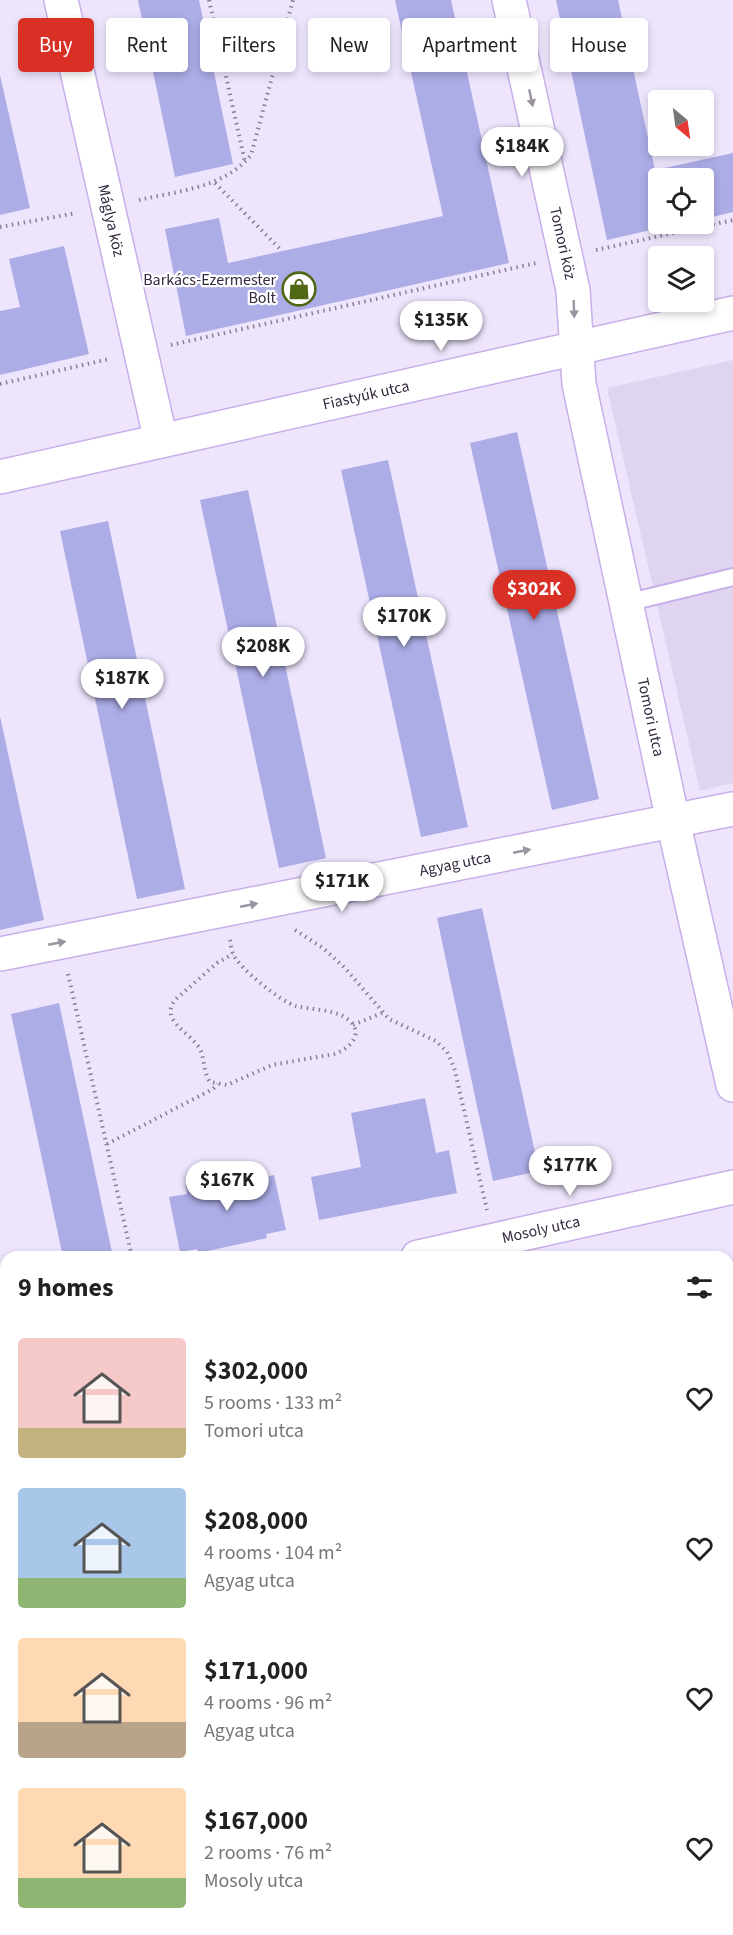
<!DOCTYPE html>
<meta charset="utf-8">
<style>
body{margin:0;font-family:"Source Sans 3",sans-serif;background:#f2f2f2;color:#222;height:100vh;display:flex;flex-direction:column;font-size:22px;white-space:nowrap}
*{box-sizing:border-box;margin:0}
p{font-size:20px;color:#767676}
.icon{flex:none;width:33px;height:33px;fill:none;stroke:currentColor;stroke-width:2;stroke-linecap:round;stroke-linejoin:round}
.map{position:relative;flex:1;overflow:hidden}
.sheet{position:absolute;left:0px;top:1251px;width:734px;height:684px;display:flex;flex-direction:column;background:#fff;border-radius:18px 18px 0 0;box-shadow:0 3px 9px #0003}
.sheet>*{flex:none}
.guide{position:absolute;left:18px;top:18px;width:698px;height:54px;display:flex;gap:12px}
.needle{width:39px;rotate:151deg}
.fabs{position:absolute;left:648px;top:90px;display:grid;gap:12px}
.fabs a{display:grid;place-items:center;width:66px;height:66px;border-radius:6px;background:#fff;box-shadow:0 3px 9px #0003;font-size:30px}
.price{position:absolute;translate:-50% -51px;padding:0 14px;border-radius:21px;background:#fff;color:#222;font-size:20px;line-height:39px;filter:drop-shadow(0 2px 3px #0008)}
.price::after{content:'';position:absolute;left:50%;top:36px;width:18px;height:14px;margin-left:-9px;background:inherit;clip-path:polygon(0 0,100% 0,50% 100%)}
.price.active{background:#d93025;color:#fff}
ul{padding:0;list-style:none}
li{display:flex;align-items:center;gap:18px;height:150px;padding:0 18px}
li span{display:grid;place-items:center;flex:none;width:168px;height:120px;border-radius:6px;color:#555}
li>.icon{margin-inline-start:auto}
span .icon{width:72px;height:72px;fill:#fffc;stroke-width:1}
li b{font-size:26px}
h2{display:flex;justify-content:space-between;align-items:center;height:72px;padding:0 18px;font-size:26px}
.pill{padding:0 21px;border-radius:6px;background:#fff;box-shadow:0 3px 9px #0003;font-size:21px;line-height:54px}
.pill.active{background:#d93025;color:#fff}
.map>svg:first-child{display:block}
</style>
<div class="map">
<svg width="733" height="1935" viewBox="0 0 733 1935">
<rect width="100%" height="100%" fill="#eee5fd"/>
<!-- built -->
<polygon fill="#e0d5f0" points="733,360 733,783 700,791 607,388"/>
<!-- green -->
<polygon fill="#bacd99" points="733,1341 733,1867 728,1842 728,1342"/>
<!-- building -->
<g fill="#acace7">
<polygon points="138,0 199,0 233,164 175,177"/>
<polygon points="395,0 451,0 509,263 186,336 165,229 219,218 228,263 443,216"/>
<polygon points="556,0 618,0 655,170 733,153 733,212 704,219 704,178 658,178 658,224 677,224 607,240"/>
<polygon points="0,75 30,208 0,215"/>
<polygon points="64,246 89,354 0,375 0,311 20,307 9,259"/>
<polygon points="517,432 599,799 552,810 470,443"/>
<polygon points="388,460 468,827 421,837 341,470"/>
<polygon points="248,490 326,858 279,868 200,500"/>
<polygon points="108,521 185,889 137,899 60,531"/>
<polygon points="0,716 44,920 0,930"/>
<polygon points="482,908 539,1171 493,1181 437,918"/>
<polygon points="59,1003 113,1257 63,1257 11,1014"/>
<polygon points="425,1098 436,1153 449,1150 457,1193 319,1220 311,1177 361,1167 351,1113"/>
<polygon points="251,1171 253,1180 274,1175 286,1230 266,1234 267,1238 198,1253 197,1249 180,1252 169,1197 187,1194 186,1185"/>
<polygon points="6,1536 6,1702 5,1702 0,1679 0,1537"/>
<polygon points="54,1929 135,1929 136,1935 55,1935"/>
<polygon points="286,1929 316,1929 318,1935 287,1935"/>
</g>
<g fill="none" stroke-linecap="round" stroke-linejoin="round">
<!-- lane casing -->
<g stroke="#c8afe9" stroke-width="20">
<polyline id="lane" points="626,603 733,577"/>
</g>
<!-- street casing -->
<g stroke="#c8afe9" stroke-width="36">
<g id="street">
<path id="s1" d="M 61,0 L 161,441"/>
<path id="s2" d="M 509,0 L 573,290 L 579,384 L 673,821 L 733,1085"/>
<path id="s3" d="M 0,477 L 733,313"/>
<path id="s4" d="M 0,954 L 733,809"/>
<path id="s5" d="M 418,1257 L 733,1187"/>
<polyline points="0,1349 6,1348"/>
<polyline points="728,1891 733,1890"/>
<polyline points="216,1929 217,1935"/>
<polyline points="541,1935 563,1929"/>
</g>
</g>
<!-- path -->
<g stroke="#897f96" stroke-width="4" stroke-dasharray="1.5 4.5" stroke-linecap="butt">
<polyline points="209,0 245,162"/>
<polyline points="215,183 282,251"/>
<path d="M 139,200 C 178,191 224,188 251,155 L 293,0"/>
<polyline points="0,227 76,213"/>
<polyline points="596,250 733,220"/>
<polyline points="171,345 536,263"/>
<polyline points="0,384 109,359"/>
<polyline points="295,930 323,948 344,967 389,1019 436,1041 447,1052 454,1067 487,1210"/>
<path d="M 230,940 C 231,944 231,950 233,954 C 239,968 281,1002 296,1006 C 312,1010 332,1009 346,1018 C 366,1031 351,1049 334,1054 L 272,1065 L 227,1085 L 210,1082 C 203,1071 205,1060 200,1049 C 190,1032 158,1020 176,999 L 217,963 L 233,954"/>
<polyline points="68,974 132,1257"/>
<polyline points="353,1025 382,1013"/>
<polyline points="107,1144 213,1089 218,1084"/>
<polyline points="427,1929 428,1935"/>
</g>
<!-- lane -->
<use href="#lane" stroke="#fff" stroke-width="16"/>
<!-- street -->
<use href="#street" stroke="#fff" stroke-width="33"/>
</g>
<!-- one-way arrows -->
<defs><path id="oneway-solid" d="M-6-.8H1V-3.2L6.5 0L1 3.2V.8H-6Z" transform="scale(1.5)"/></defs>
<g fill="#9a94a0">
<use href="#oneway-solid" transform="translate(531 98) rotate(78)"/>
<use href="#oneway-solid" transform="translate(574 309) rotate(88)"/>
<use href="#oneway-solid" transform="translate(522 851) rotate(-11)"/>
<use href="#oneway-solid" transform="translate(249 905) rotate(-11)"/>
<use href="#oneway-solid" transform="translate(57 943) rotate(-11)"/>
</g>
<!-- icons -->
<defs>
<g id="shop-ring" transform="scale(1.725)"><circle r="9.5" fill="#fff" stroke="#506716" stroke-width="1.5"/><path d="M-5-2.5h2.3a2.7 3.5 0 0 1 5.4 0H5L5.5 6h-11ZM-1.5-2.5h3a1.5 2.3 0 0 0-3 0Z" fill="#506716"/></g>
</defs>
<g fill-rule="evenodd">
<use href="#shop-ring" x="299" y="289"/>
</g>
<g text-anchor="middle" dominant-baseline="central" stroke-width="4.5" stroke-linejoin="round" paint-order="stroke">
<!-- street labels -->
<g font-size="16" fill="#342940" stroke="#fff">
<text stroke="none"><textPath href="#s1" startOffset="226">Máglya köz</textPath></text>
<text stroke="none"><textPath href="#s2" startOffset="249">Tomori köz</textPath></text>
<text stroke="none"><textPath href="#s3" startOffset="375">Fiastyúk utca</textPath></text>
<text stroke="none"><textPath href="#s2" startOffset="732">Tomori utca</textPath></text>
<text stroke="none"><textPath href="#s4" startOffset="464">Agyag utca</textPath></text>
<text stroke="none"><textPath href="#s5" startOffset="126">Mosoly utca</textPath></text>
</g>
<!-- poi labels -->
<g font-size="16" fill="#342940" stroke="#fff" text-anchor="end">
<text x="276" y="280">Barkács-Ezermester<tspan x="276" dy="18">Bolt</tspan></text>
</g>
</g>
</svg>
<div class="fabs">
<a><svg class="needle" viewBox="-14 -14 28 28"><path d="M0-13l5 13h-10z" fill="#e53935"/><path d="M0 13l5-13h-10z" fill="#767676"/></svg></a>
<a><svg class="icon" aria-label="locate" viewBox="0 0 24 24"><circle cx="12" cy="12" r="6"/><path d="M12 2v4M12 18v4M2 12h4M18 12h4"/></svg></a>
<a><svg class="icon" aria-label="layers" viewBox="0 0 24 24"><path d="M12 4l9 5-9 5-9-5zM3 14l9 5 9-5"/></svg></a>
</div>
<b class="price" style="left:522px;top:178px">$184K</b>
<b class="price" style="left:441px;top:352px">$135K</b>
<b class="price active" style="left:534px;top:621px">$302K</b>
<b class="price" style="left:404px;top:648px">$170K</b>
<b class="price" style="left:263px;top:678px">$208K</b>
<b class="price" style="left:122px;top:710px">$187K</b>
<b class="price" style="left:342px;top:913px">$171K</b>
<b class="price" style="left:570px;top:1197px">$177K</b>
<b class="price" style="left:227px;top:1212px">$167K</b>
<div class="guide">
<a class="pill active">Buy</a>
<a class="pill">Rent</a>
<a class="pill">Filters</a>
<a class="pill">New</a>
<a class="pill">Apartment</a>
<a class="pill">House</a>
</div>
<section class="sheet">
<h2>9 homes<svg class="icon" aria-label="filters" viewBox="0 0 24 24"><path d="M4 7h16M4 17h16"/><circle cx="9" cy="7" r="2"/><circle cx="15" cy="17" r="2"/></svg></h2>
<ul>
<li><span style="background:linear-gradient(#f6c9c9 75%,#c2b280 0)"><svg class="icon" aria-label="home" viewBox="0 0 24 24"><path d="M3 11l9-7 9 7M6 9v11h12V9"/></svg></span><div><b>$302,000</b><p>5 rooms · 133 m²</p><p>Tomori utca</p></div><svg class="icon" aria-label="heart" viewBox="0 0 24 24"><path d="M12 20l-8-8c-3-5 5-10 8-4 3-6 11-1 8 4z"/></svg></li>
<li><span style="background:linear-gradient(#a9c7e8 75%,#8fb573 0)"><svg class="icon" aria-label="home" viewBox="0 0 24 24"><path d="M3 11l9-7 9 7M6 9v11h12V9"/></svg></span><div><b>$208,000</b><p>4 rooms · 104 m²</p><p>Agyag utca</p></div><svg class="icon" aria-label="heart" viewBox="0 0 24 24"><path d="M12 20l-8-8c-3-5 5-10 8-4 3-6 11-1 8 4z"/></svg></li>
<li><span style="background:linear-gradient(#ffd9b3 70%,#b9a48a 0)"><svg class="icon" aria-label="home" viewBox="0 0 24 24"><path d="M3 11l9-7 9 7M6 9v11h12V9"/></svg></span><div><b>$171,000</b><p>4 rooms · 96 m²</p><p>Agyag utca</p></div><svg class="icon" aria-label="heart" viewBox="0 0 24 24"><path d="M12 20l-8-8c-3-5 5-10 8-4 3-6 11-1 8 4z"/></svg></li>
<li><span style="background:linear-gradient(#ffd9b3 75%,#8fb573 0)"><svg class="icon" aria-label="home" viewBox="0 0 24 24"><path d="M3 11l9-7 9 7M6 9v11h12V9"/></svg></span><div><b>$167,000</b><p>2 rooms · 76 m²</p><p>Mosoly utca</p></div><svg class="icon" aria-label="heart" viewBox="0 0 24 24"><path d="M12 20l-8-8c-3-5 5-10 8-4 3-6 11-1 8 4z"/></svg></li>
</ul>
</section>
</div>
